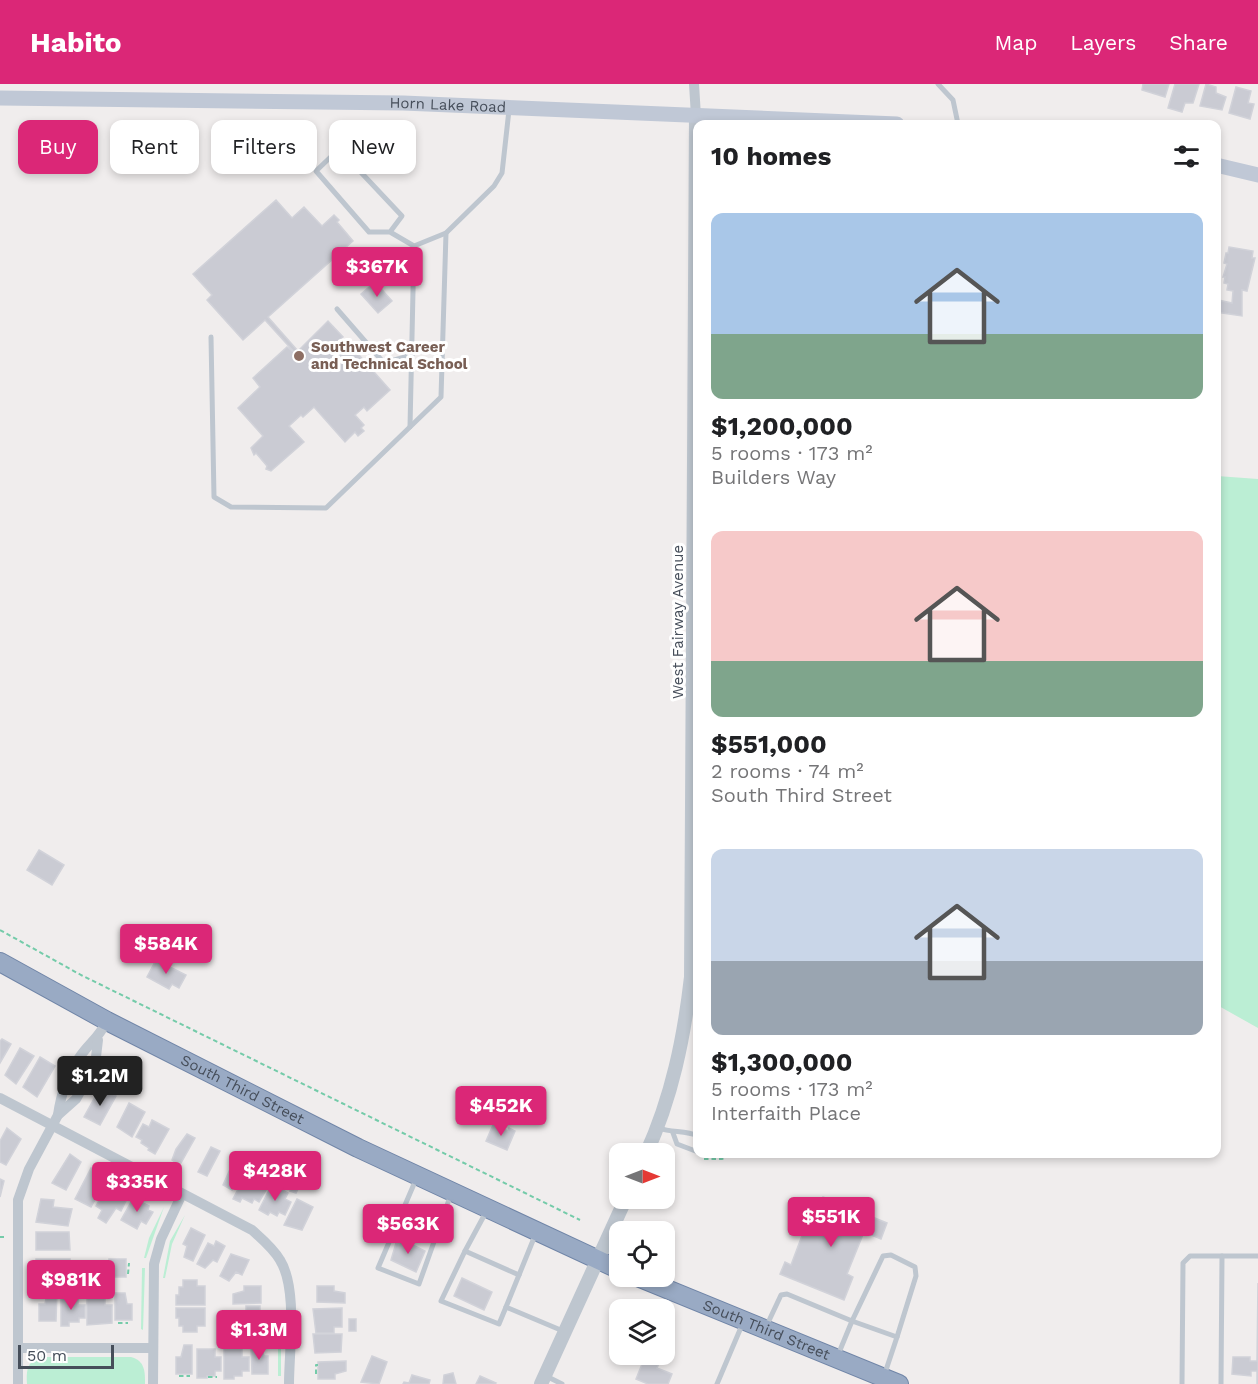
<!DOCTYPE html>
<meta charset="utf-8">
<style>
body{margin:0;font-family:"Work Sans",sans-serif;background:#f2f2f2;color:#202124;height:100vh;display:flex;flex-direction:column;font-size:22px;white-space:nowrap}
*{box-sizing:border-box;margin:0}
p{font-size:20px;color:#757577}
.icon{flex:none;width:33px;height:33px;fill:none;stroke:currentColor;stroke-width:2;stroke-linecap:round;stroke-linejoin:round}
.map{position:relative;flex:1;overflow:hidden}
.details{position:absolute;left:693px;top:36px;width:528px;height:1038px;display:flex;flex-direction:column;background:#fff;border-radius:12px;box-shadow:0 3px 9px #0003}
.details>*{flex:none}
.hud{position:absolute;left:18px;top:36px;width:570px;height:54px;display:flex;gap:12px}
.needle{width:39px;rotate:90deg}
.controls{position:absolute;left:609px;top:1059px;display:grid;gap:12px}
.controls a{display:grid;place-items:center;width:66px;height:66px;border-radius:12px;background:#fff;box-shadow:0 3px 9px #0003;font-size:30px}
.scale{position:absolute;left:18px;bottom:15px;width:96px;box-sizing:border-box;padding-left:6px;border:3px solid #464e5a;border-top:0;font-size:16px;line-height:21px;white-space:nowrap;color:#464e5a;-webkit-text-stroke:4px #fff;paint-order:stroke}
.price{position:absolute;translate:-50% -51px;padding:0 14px;border-radius:6px;background:#db2777;color:#fff;font-size:20px;line-height:39px;filter:drop-shadow(0 2px 3px #0008)}
.price::after{content:'';position:absolute;left:50%;top:36px;width:18px;height:14px;margin-left:-9px;background:inherit;clip-path:polygon(0 0,100% 0,50% 100%)}
.price.current{background:#222;color:#fff}
ul{padding:0;list-style:none}
li{display:grid;align-content:center;gap:12px;height:318px;padding:0 18px}
li span{display:grid;place-items:center;height:186px;border-radius:12px;color:#555}
li>.icon{margin-inline-start:auto}
span .icon{width:108px;height:108px;fill:#fffc;stroke-width:1}
li b{font-size:26px}
h2{display:flex;justify-content:space-between;align-items:center;height:72px;padding:0 18px;font-size:26px}
.pill{padding:0 21px;border-radius:12px;background:#fff;box-shadow:0 3px 9px #0003;font-size:21px;line-height:54px}
.pill.current{background:#db2777;color:#fff}
header{display:flex;align-items:center;gap:36px;box-sizing:border-box;height:84px;padding:0 30px;background:#db2777;color:#fff}
header strong{font-size:28px}
nav{display:flex;gap:33px;margin-inline-start:auto;font-size:21px}
.map>svg:first-child{display:block}
</style>
<header>
<strong>Habito</strong>
<nav><a>Map</a><a>Layers</a><a>Share</a></nav>
</header>
<div class="map">
<svg width="1258" height="1300" viewBox="0 0 1258 1300">
<rect width="100%" height="100%" fill="#f0eded"/>
<!-- green -->
<g fill="#bbeed4">
<polygon points="1217,392 1258,395 1258,944 1217,921"/>
<polygon points="164,1123 146,1174 144,1174 149,1154"/>
<polygon points="185,1131 172,1160 165,1194 163,1194 170,1157"/>
<polygon points="142,1184 145,1184 143,1246 141,1245"/>
<rect x="278" y="1231" width="3" height="61"/>
<path d="M 42,1273 L 131,1273 C 145,1277 145,1287 145,1300 L 27,1300 C 26,1287 27,1276 42,1273 Z"/>
</g>
<!-- building -->
<g fill="#cacbd3" stroke="#d1d2d9" stroke-width="1.5">
<polygon points="1143,0 1169,0 1165,13 1142,6"/>
<polygon points="1175,0 1199,0 1193,19 1185,19 1182,28 1168,24"/>
<polygon points="1206,0 1216,3 1216,9 1226,13 1222,26 1200,22"/>
<polygon points="1236,3 1251,7 1248,19 1254,20 1250,35 1229,29"/>
<polygon points="276,116 292,134 304,123 322,142 334,131 339,136 337,138 353,157 268,233 298,267 328,237 343,253 339,256 347,265 351,262 390,306 367,327 364,323 355,331 364,341 361,344 364,347 358,352 355,348 345,358 314,323 303,333 301,331 289,342 304,358 271,387 266,385 267,382 256,369 254,371 251,364 263,352 238,324 260,303 253,294 287,263 295,269 265,236 243,256 207,216 212,211 193,190"/>
<polygon points="1229,163 1253,167 1252,174 1255,174 1247,207 1242,206 1242,232 1216,228 1218,216 1232,219 1233,207 1227,206 1228,200 1224,199 1225,193 1223,193 1227,180 1224,179 1226,169 1228,169"/>
<polygon points="375,198 392,217 378,229 361,210"/>
<polygon points="39,766 64,781 52,801 27,786"/>
<polygon points="188,850 202,857 194,872 180,864"/>
<polygon points="156,876 186,891 179,904 172,900 169,905 147,893"/>
<polygon points="2,955 11,960 0,979 0,957"/>
<polygon points="20,964 34,972 16,1000 5,991"/>
<polygon points="40,973 55,982 37,1013 23,1003"/>
<polygon points="100,1004 116,1012 100,1041 84,1033"/>
<polygon points="129,1019 145,1028 132,1053 117,1043"/>
<polygon points="152,1036 169,1045 155,1070 148,1066 149,1064 141,1059 142,1056 136,1053 143,1040 149,1043"/>
<polygon points="493,1041 508,1047 509,1044 515,1047 507,1066 486,1057"/>
<polygon points="7,1044 21,1055 6,1081 0,1078 0,1057"/>
<polygon points="187,1050 195,1054 181,1079 175,1078 172,1076 176,1065"/>
<polygon points="211,1063 220,1067 207,1092 198,1088"/>
<polygon points="70,1070 81,1078 66,1106 52,1099"/>
<polygon points="237,1076 246,1080 232,1106 223,1101 232,1081 235,1082"/>
<polygon points="91,1084 107,1093 91,1123 75,1115"/>
<polygon points="247,1088 263,1096 260,1103 266,1106 259,1118 254,1115 252,1119 242,1114 240,1118 233,1115"/>
<polygon points="0,1095 4,1097 0,1113"/>
<polygon points="110,1097 127,1115 121,1127 116,1124 106,1139 98,1134 102,1126 96,1122"/>
<polygon points="294,1098 300,1101 296,1109 290,1107"/>
<polygon points="272,1100 288,1109 285,1115 291,1118 285,1131 279,1128 277,1132 270,1128 268,1131 259,1126"/>
<polygon points="135,1111 143,1115 141,1118 149,1122 148,1126 153,1128 146,1140 141,1137 137,1145 121,1136"/>
<polygon points="823,1113 887,1139 881,1155 864,1148 847,1190 853,1193 844,1216 780,1190 785,1178 791,1181 809,1133 815,1135"/>
<polygon points="41,1115 54,1116 53,1123 72,1125 68,1142 36,1138"/>
<polygon points="297,1115 313,1123 302,1146 284,1141"/>
<polygon points="191,1144 205,1151 193,1177 184,1173 187,1162 183,1160"/>
<polygon points="36,1148 69,1148 70,1166 36,1166"/>
<polygon points="401,1155 425,1167 416,1188 391,1176 396,1159 399,1160"/>
<polygon points="216,1157 225,1162 217,1178 213,1176 205,1184 197,1180 208,1159 214,1162"/>
<polygon points="231,1170 249,1176 242,1191 236,1188 229,1197 220,1192"/>
<rect x="36" y="1175" width="34" height="18"/>
<polygon points="109,1175 126,1175 126,1193 98,1193 98,1184 109,1181"/>
<polygon points="462,1194 492,1208 484,1226 454,1212"/>
<polygon points="183,1196 197,1196 197,1202 205,1202 205,1221 176,1221 176,1211 179,1211 179,1203 183,1203"/>
<polygon points="1258,1199 1258,1300 1257,1300 1257,1287 1251,1287 1251,1292 1232,1290 1233,1273 1250,1273 1250,1277 1257,1277"/>
<polygon points="244,1202 261,1202 261,1219 233,1220 233,1210 244,1207"/>
<polygon points="317,1202 334,1202 334,1207 345,1209 345,1219 317,1218"/>
<polygon points="47,1209 57,1209 56,1237 39,1237 39,1220 45,1220"/>
<polygon points="115,1209 125,1209 127,1220 132,1220 132,1236 115,1236"/>
<polygon points="87,1212 105,1213 105,1221 112,1221 112,1239 87,1241"/>
<polygon points="61,1213 78,1213 78,1221 85,1221 85,1234 79,1234 79,1238 69,1238 69,1242 61,1242"/>
<polygon points="246,1222 260,1222 260,1229 264,1229 264,1237 267,1237 267,1247 238,1247 238,1229 246,1229"/>
<polygon points="176,1224 205,1224 205,1242 197,1242 197,1248 183,1248 183,1242 179,1242 179,1234 176,1234"/>
<polygon points="342,1224 342,1243 334,1243 334,1249 316,1249 313,1225"/>
<rect x="349" y="1235" width="7" height="12"/>
<polygon points="664,1249 670,1252 664,1266"/>
<polygon points="313,1250 342,1250 341,1268 315,1269"/>
<polygon points="184,1261 192,1261 192,1290 176,1290 176,1273 181,1273"/>
<polygon points="251,1261 261,1262 264,1272 268,1272 268,1290 252,1290"/>
<polygon points="197,1265 215,1265 215,1273 221,1273 221,1287 215,1287 215,1292 207,1292 207,1294 197,1294"/>
<polygon points="224,1265 242,1265 242,1273 249,1273 249,1287 242,1287 242,1292 234,1292 234,1295 224,1295"/>
<polygon points="646,1270 663,1270 657,1284 672,1290 668,1300 648,1300 636,1295"/>
<polygon points="372,1272 387,1278 379,1300 361,1298"/>
<polygon points="346,1277 346,1287 335,1290 335,1295 318,1295 318,1278"/>
<polygon points="453,1289 456,1300 443,1300 444,1291"/>
<polygon points="412,1291 430,1296 429,1300 403,1300 404,1298 409,1299"/>
<polygon points="480,1292 496,1299 495,1300 476,1300"/>
</g>
<g fill="none" stroke-linecap="round" stroke-linejoin="round">
<!-- trunk casing -->
<g stroke="#7085a7" stroke-width="20">
<g id="trunk">
<path id="s2" d="M 0,878 L 107,937 L 358,1064 L 620,1186"/>
<path id="s3" d="M 635,1192 L 899,1300"/>
</g>
</g>
<!-- path -->
<g stroke="#74cba9" stroke-width="2" stroke-dasharray="4.5 3" stroke-linecap="butt">
<polyline points="0,846 81,891 580,1136"/>
<polyline points="704,1075 722,1075 733,1070"/>
<polyline points="0,1153 4,1153"/>
<polyline points="128,1190 129,1179"/>
<polyline points="118,1239 128,1239"/>
<polyline points="316,1290 316,1281 318,1281"/>
<polyline points="179,1292 190,1292"/>
<polyline points="208,1293 217,1293"/>
</g>
<!-- service -->
<g stroke="#bec6cf" stroke-width="5">
<polyline points="938,0 953,16 958,40"/>
<polyline points="390,148 369,148 316,87 339,65 402,132 390,148 414,162 446,149"/>
<polyline points="337,225 384,279 412,271"/>
<polyline points="211,253 214,413 231,423 326,424 441,313 446,149 494,102 502,89 509,26"/>
<polyline points="410,343 414,162"/>
<path d="M 659,1044 C 672,1049 685,1046 698,1052"/>
<polyline points="673,1049 677,1060 698,1068"/>
<polyline points="417,1093 378,1184 419,1200 451,1110"/>
<polyline points="486,1128 465,1167 519,1191"/>
<polyline points="536,1149 506,1223 563,1247"/>
<polyline points="465,1167 441,1217 499,1240 506,1223"/>
<polyline points="766,1243 781,1211 787,1210 852,1237 883,1172 891,1171 915,1183 916,1192 897,1253"/>
<polyline points="838,1271 852,1237 897,1253 884,1292"/>
<polyline points="546,1292 562,1300"/>
<polyline points="717,1300 742,1241"/>
<polyline points="1182,1300 1183,1179 1190,1172 1222,1172"/>
<polyline points="1221,1300 1222,1172 1258,1172"/>
</g>
<!-- minor -->
<g stroke="#bec6cf" stroke-width="10">
<polyline points="694,0 696,32"/>
<path d="M 0,1014 L 252,1146 C 262,1155 273,1164 280,1176 C 298,1205 289,1266 289,1300"/>
<path d="M 58,1031 C 61,1010 67,991 79,974 C 89,959 98,955 107,937"/>
<polyline points="18,1264 153,1264"/>
<polyline points="18,1300 18,1116 29,1085 58,1031 76,1015 95,981 98,956"/>
<polyline points="153,1300 154,1180 161,1155 182,1110"/>
</g>
<!-- tertiary -->
<g stroke="#bec6cf" stroke-width="14">
<path d="M 646,1070 C 672,1013 684,954 691,893 L 696,32"/>
<polyline points="541,1300 626,1114"/>
</g>
<!-- secondary -->
<g stroke="#c0c8d6" stroke-width="15">
<path id="s1" d="M 0,14 L 403,19 L 897,40"/>
<polyline points="1216,81 1258,91"/>
</g>
<!-- trunk -->
<use href="#trunk" stroke="#99aac4" stroke-width="18"/>
</g>
<!-- markers -->
<circle fill="#8d6e63" stroke="#fff" stroke-width="2" cx="299" cy="272" r="6"/>
<g text-anchor="middle" dominant-baseline="central" stroke-width="6" stroke-linejoin="round" paint-order="stroke">
<!-- street labels -->
<g font-size="15" fill="#464e5a" stroke="#fff">
<text stroke="none"><textPath href="#s1" startOffset="448">Horn Lake Road</textPath></text>
<text transform="translate(678 538) rotate(-90)">West Fairway Avenue</text>
<text stroke="none"><textPath href="#s2" startOffset="274">South Third Street</textPath></text>
<text stroke="none"><textPath href="#s3" startOffset="142">South Third Street</textPath></text>
</g>
<!-- education labels -->
<g font-size="15" font-weight="bold" fill="#785e54" stroke="#fff" text-anchor="start">
<text x="311" y="263">Southwest Career<tspan x="311" dy="17">and Technical School</tspan></text>
</g>
</g>
</svg>
<div class="controls">
<a><svg class="needle" viewBox="-14 -14 28 28"><path d="M0-13l5 13h-10z" fill="#e53935"/><path d="M0 13l5-13h-10z" fill="#757577"/></svg></a>
<a><svg class="icon" aria-label="locate" viewBox="0 0 24 24"><circle cx="12" cy="12" r="6"/><path d="M12 2v4M12 18v4M2 12h4M18 12h4"/></svg></a>
<a><svg class="icon" aria-label="layers" viewBox="0 0 24 24"><path d="M12 4l9 5-9 5-9-5zM3 14l9 5 9-5"/></svg></a>
</div>
<div class="scale">50 m</div>
<b class="price" style="left:377px;top:214px">$367K</b>
<b class="price" style="left:166px;top:891px">$584K</b>
<b class="price current" style="left:100px;top:1023px">$1.2M</b>
<b class="price" style="left:501px;top:1053px">$452K</b>
<b class="price" style="left:275px;top:1118px">$428K</b>
<b class="price" style="left:137px;top:1129px">$335K</b>
<b class="price" style="left:831px;top:1164px">$551K</b>
<b class="price" style="left:408px;top:1171px">$563K</b>
<b class="price" style="left:71px;top:1227px">$981K</b>
<b class="price" style="left:259px;top:1277px">$1.3M</b>
<div class="hud">
<a class="pill current">Buy</a>
<a class="pill">Rent</a>
<a class="pill">Filters</a>
<a class="pill">New</a>
</div>
<section class="details">
<h2>10 homes<svg class="icon" aria-label="filters" viewBox="0 0 24 24"><path d="M4 7h16M4 17h16"/><circle cx="9" cy="7" r="2"/><circle cx="15" cy="17" r="2"/></svg></h2>
<ul>
<li><span style="background:linear-gradient(#a9c7e8 65%,#7fa58c 0)"><svg class="icon" aria-label="home" viewBox="0 0 24 24"><path d="M3 11l9-7 9 7M6 9v11h12V9"/></svg></span><div><b>$1,200,000</b><p>5 rooms · 173 m²</p><p>Builders Way</p></div></li>
<li><span style="background:linear-gradient(#f6c9c9 70%,#7fa58c 0)"><svg class="icon" aria-label="home" viewBox="0 0 24 24"><path d="M3 11l9-7 9 7M6 9v11h12V9"/></svg></span><div><b>$551,000</b><p>2 rooms · 74 m²</p><p>South Third Street</p></div></li>
<li><span style="background:linear-gradient(#c9d6e8 60%,#9aa5b1 0)"><svg class="icon" aria-label="home" viewBox="0 0 24 24"><path d="M3 11l9-7 9 7M6 9v11h12V9"/></svg></span><div><b>$1,300,000</b><p>5 rooms · 173 m²</p><p>Interfaith Place</p></div></li>
</ul>
</section>
</div>
